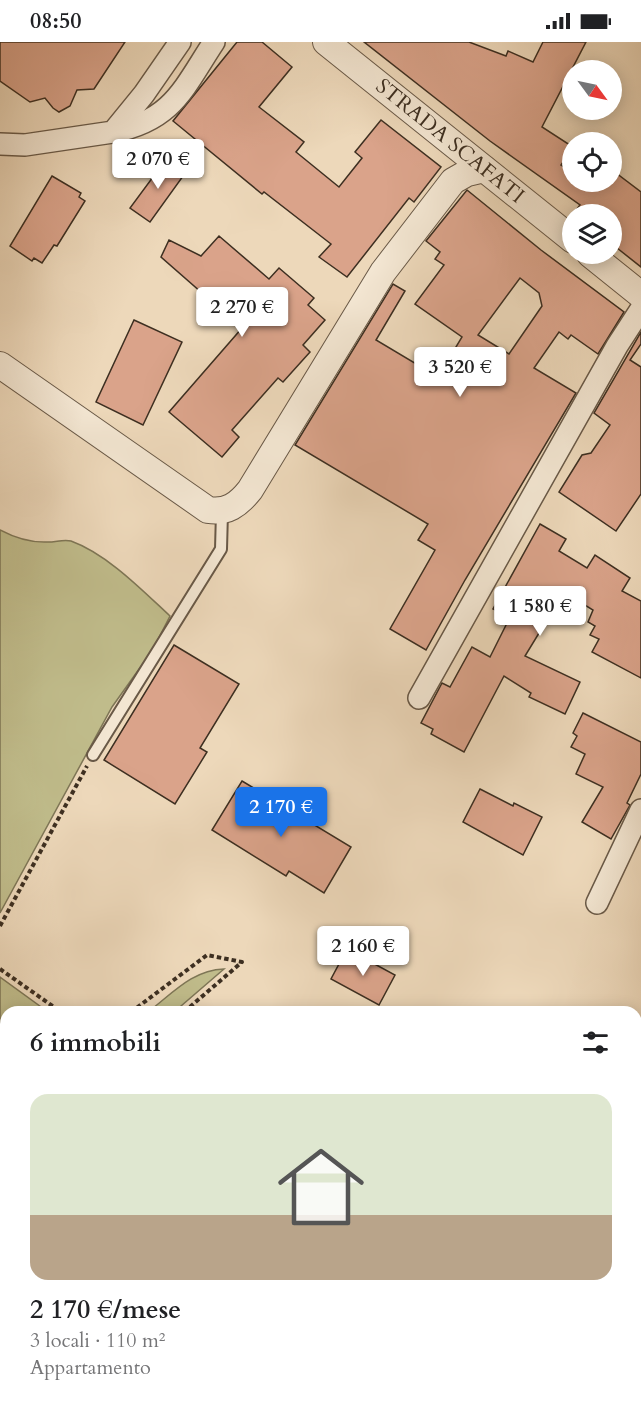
<!DOCTYPE html>
<html lang="it">
<meta charset="utf-8">
<style>
body{margin:0;font-family:Cardo,serif;background:#f2f2f2;color:#202124;height:100vh;display:flex;flex-direction:column;font-size:22px;white-space:nowrap}
*{box-sizing:border-box;margin:0}
p{font-size:20px;color:#757577}
.icon{flex:none;width:33px;height:33px;fill:none;stroke:currentColor;stroke-width:2;stroke-linecap:round;stroke-linejoin:round}
.map{position:relative;flex:1;overflow:hidden}
.sheet{position:absolute;left:0px;top:964px;width:642px;height:404px;display:flex;flex-direction:column;background:#fff;border-radius:18px 18px 0 0;box-shadow:0 3px 15px #0003}
.sheet>*{flex:none}
.needle{width:39px;rotate:123deg}
.buttons{position:absolute;left:562px;top:18px;display:grid;gap:12px}
.buttons a{display:grid;place-items:center;width:60px;height:60px;border-radius:50%;background:#fff;box-shadow:0 3px 15px #0003;font-size:30px}
.price{position:absolute;translate:-50% -51px;padding:0 14px;border-radius:6px;background:#fff;color:#222;font-size:20px;line-height:39px;filter:drop-shadow(0 2px 3px #0008)}
.price::after{content:'';position:absolute;left:50%;top:36px;width:18px;height:14px;margin-left:-9px;background:inherit;clip-path:polygon(0 0,100% 0,50% 100%)}
.price.current{background:#1a73e8;color:#fff}
ul{padding:0;list-style:none}
li{display:grid;align-content:center;gap:12px;height:318px;padding:0 30px}
li span{display:grid;place-items:center;height:186px;border-radius:18px;color:#555}
li>.icon{margin-inline-start:auto}
span .icon{width:108px;height:108px;fill:#fffc;stroke-width:1}
li b{font-size:26px}
h2{display:flex;justify-content:space-between;align-items:center;height:72px;padding:0 30px;font-size:26px}
.status{display:flex;justify-content:space-between;align-items:center;height:42px;padding:0 30px;background:#fff;direction:ltr}
.status svg{height:16px;fill:currentColor}
.map>svg:first-child{display:block}
</style>
<div class="status"><b>08:50</b><svg viewBox="0 0 49 12"><path d="M0 12V9h3v3zM5 12V6h3v6zM10 12V3h3v9zM15 12V0h3v12zM26 1h20v11H26zM47 4h2v5h-2z"/></svg></div>
<div class="map">
<svg width="641" height="1367" viewBox="0 0 641 1367">
<rect width="100%" height="100%" fill="#edd8ba"/>
<filter id="stains"><feTurbulence type="fractalNoise" baseFrequency=".00333" numOctaves="4"/><feColorMatrix values="0 0 0 0 .2 0 0 0 0 .09 0 0 0 0 .02 0 0 0 .5 -.17"/></filter>
<radialGradient id="worn" r=".72"><stop offset=".6" stop-color="#630" stop-opacity="0"/><stop offset="1" stop-color="#630" stop-opacity=".3"/></radialGradient>
<!-- green -->
<g fill="#c0bc8b" stroke="#7e7656" stroke-width="1.5">
<path d="M 0,488 C 15,496 31,501 48,500 C 56,500 64,497 71,499 C 107,512 142,548 170,574 L 152,609 L 112,665 L 0,871 Z"/>
<path d="M 224,927 L 174,970 L 148,970 C 172,952 192,928 224,927 Z"/>
<polygon points="0,935 48,970 6,970 6,1162 0,1171"/>
<polygon points="636,1137 641,1139 641,1363 636,1361"/>
</g>
<!-- building -->
<g fill="#daa38a" stroke="#3d2f21" stroke-width="1.5" fill-rule="evenodd">
<polygon points="0,0 125,0 94,47 77,48 70,64 59,70 53,66 45,56 30,60 0,39"/>
<polygon points="237,0 262,0 292,25 259,65 304,100 296,110 339,145 362,116 355,110 381,78 441,125 414,160 409,156 347,235 319,215 331,202 264,150 262,152 173,79"/>
<polygon points="364,0 469,0 506,14 508,9 533,20 543,0 586,0 542,85 573,105 561,123 573,131 573,140 612,140 612,128 641,150 641,225 612,202 612,172 573,172 580,163 490,99"/>
<polygon points="167,116 186,130 150,180 130,166"/>
<polygon points="52,134 81,151 79,155 85,159 57,204 54,203 42,221 34,216 32,219 10,204"/>
<path d="M 467,148 L 541,208 L 624,270 L 598,312 L 571,293 L 568,297 L 559,290 L 534,326 L 576,351 L 465,538 L 426,608 L 390,587 L 435,508 L 418,498 L 428,482 L 295,403 L 393,242 L 405,249 L 376,298 L 438,335 L 462,295 L 415,262 L 444,223 L 435,217 L 440,210 L 426,199 ZM 520,236 L 539,251 L 542,264 L 509,312 L 478,293 Z"/>
<polygon points="219,194 269,237 279,226 314,256 308,263 325,278 303,303 310,310 283,340 278,336 232,388 239,395 222,415 169,370 242,286 161,215 169,198 201,214"/>
<polygon points="134,278 182,300 143,383 96,360"/>
<polygon points="641,290 641,302 630,318 641,325 641,452 616,489 559,450 582,413 591,411 610,383 594,371"/>
<polygon points="540,482 566,497 559,509 587,526 595,513 630,536 622,549 641,559 641,636 592,610 599,597 590,593 595,584 588,580 593,568 564,550 525,614 580,640 565,672 529,655 531,651 504,634 464,710 431,692 433,687 421,681 442,641 450,645 472,605 490,615 510,575 493,567"/>
<polygon points="174,603 239,642 200,706 207,710 175,762 104,718"/>
<polygon points="583,671 641,700 641,732 627,761 630,763 611,797 582,780 603,745 576,732 585,712 571,705 577,694 573,691"/>
<polygon points="242,739 351,805 324,851 289,829 286,834 212,788"/>
<polygon points="480,747 513,764 514,761 542,775 523,813 463,780"/>
<polygon points="347,907 395,933 379,963 331,937"/>
</g>
<g fill="none" stroke-linecap="round" stroke-linejoin="round">
<!-- service casing -->
<g stroke="#695947" stroke-width="14">
<polyline id="service" points="93,713 221,507 222,470"/>
</g>
<!-- minor casing -->
<g stroke="#695947" stroke-width="24">
<g id="minor">
<path d="M 113,90 C 173,78 183,47 214,0"/>
<polyline points="0,102 25,103 113,90 144,52 180,0"/>
<polyline points="419,656 617,304 641,267"/>
<polyline points="597,861 641,768"/>
</g>
</g>
<!-- tertiary casing -->
<g stroke="#695947" stroke-width="28">
<g id="tertiary">
<polyline points="326,0 573,198"/>
<polyline points="590,212 641,253"/>
<path d="M 0,323 L 208,468 C 227,471 238,463 250,448 L 383,230 L 453,139 L 467,131 L 484,127"/>
</g>
</g>
<!-- path -->
<g stroke="#3d2f21" stroke-width="4" stroke-dasharray="4.5 3" stroke-linecap="butt">
<polyline points="0,884 87,724"/>
<polyline points="0,927 61,970"/>
<polyline points="131,970 207,913 242,920 184,970"/>
<polyline points="0,1181 6,1173"/>
</g>
<!-- service -->
<use href="#service" stroke="#f3e6d2" stroke-width="10"/>
<!-- minor -->
<use href="#minor" stroke="#f3e6d2" stroke-width="21"/>
<!-- tertiary -->
<use href="#tertiary" stroke="#f3e6d2" stroke-width="26"/>
</g>
<g text-anchor="middle" dominant-baseline="central" stroke-width="6" stroke-linejoin="round" paint-order="stroke">
<!-- street labels -->
<g font-size="21" fill="#3d2f21" stroke="#f3e6d2">
<text transform="translate(450 99) rotate(39)">STRADA SCAFATI</text>
</g>
</g>
<rect width="100%" height="100%" filter="url(#stains)"/>
<rect width="100%" height="100%" fill="url(#worn)"/>
</svg>
<div class="buttons">
<a><svg class="needle" viewBox="-14 -14 28 28"><path d="M0-13l5 13h-10z" fill="#e53935"/><path d="M0 13l5-13h-10z" fill="#757577"/></svg></a>
<a><svg class="icon" aria-label="locate" viewBox="0 0 24 24"><circle cx="12" cy="12" r="6"/><path d="M12 2v4M12 18v4M2 12h4M18 12h4"/></svg></a>
<a><svg class="icon" aria-label="layers" viewBox="0 0 24 24"><path d="M12 4l9 5-9 5-9-5zM3 14l9 5 9-5"/></svg></a>
</div>
<b class="price" style="left:158px;top:148px">2 070 €</b>
<b class="price" style="left:242px;top:296px">2 270 €</b>
<b class="price" style="left:460px;top:356px">3 520 €</b>
<b class="price" style="left:540px;top:595px">1 580 €</b>
<b class="price current" style="left:281px;top:796px">2 170 €</b>
<b class="price" style="left:363px;top:935px">2 160 €</b>
<section class="sheet">
<h2>6 immobili<svg class="icon" aria-label="filters" viewBox="0 0 24 24"><path d="M4 7h16M4 17h16"/><circle cx="9" cy="7" r="2"/><circle cx="15" cy="17" r="2"/></svg></h2>
<ul>
<li><span style="background:linear-gradient(#dfe7d0 65%,#b9a48a 0)"><svg class="icon" aria-label="home" viewBox="0 0 24 24"><path d="M3 11l9-7 9 7M6 9v11h12V9"/></svg></span><div><b>2 170 €/mese</b><p>3 locali · 110 m²</p><p>Appartamento</p></div></li>
</ul>
</section>
</div>
